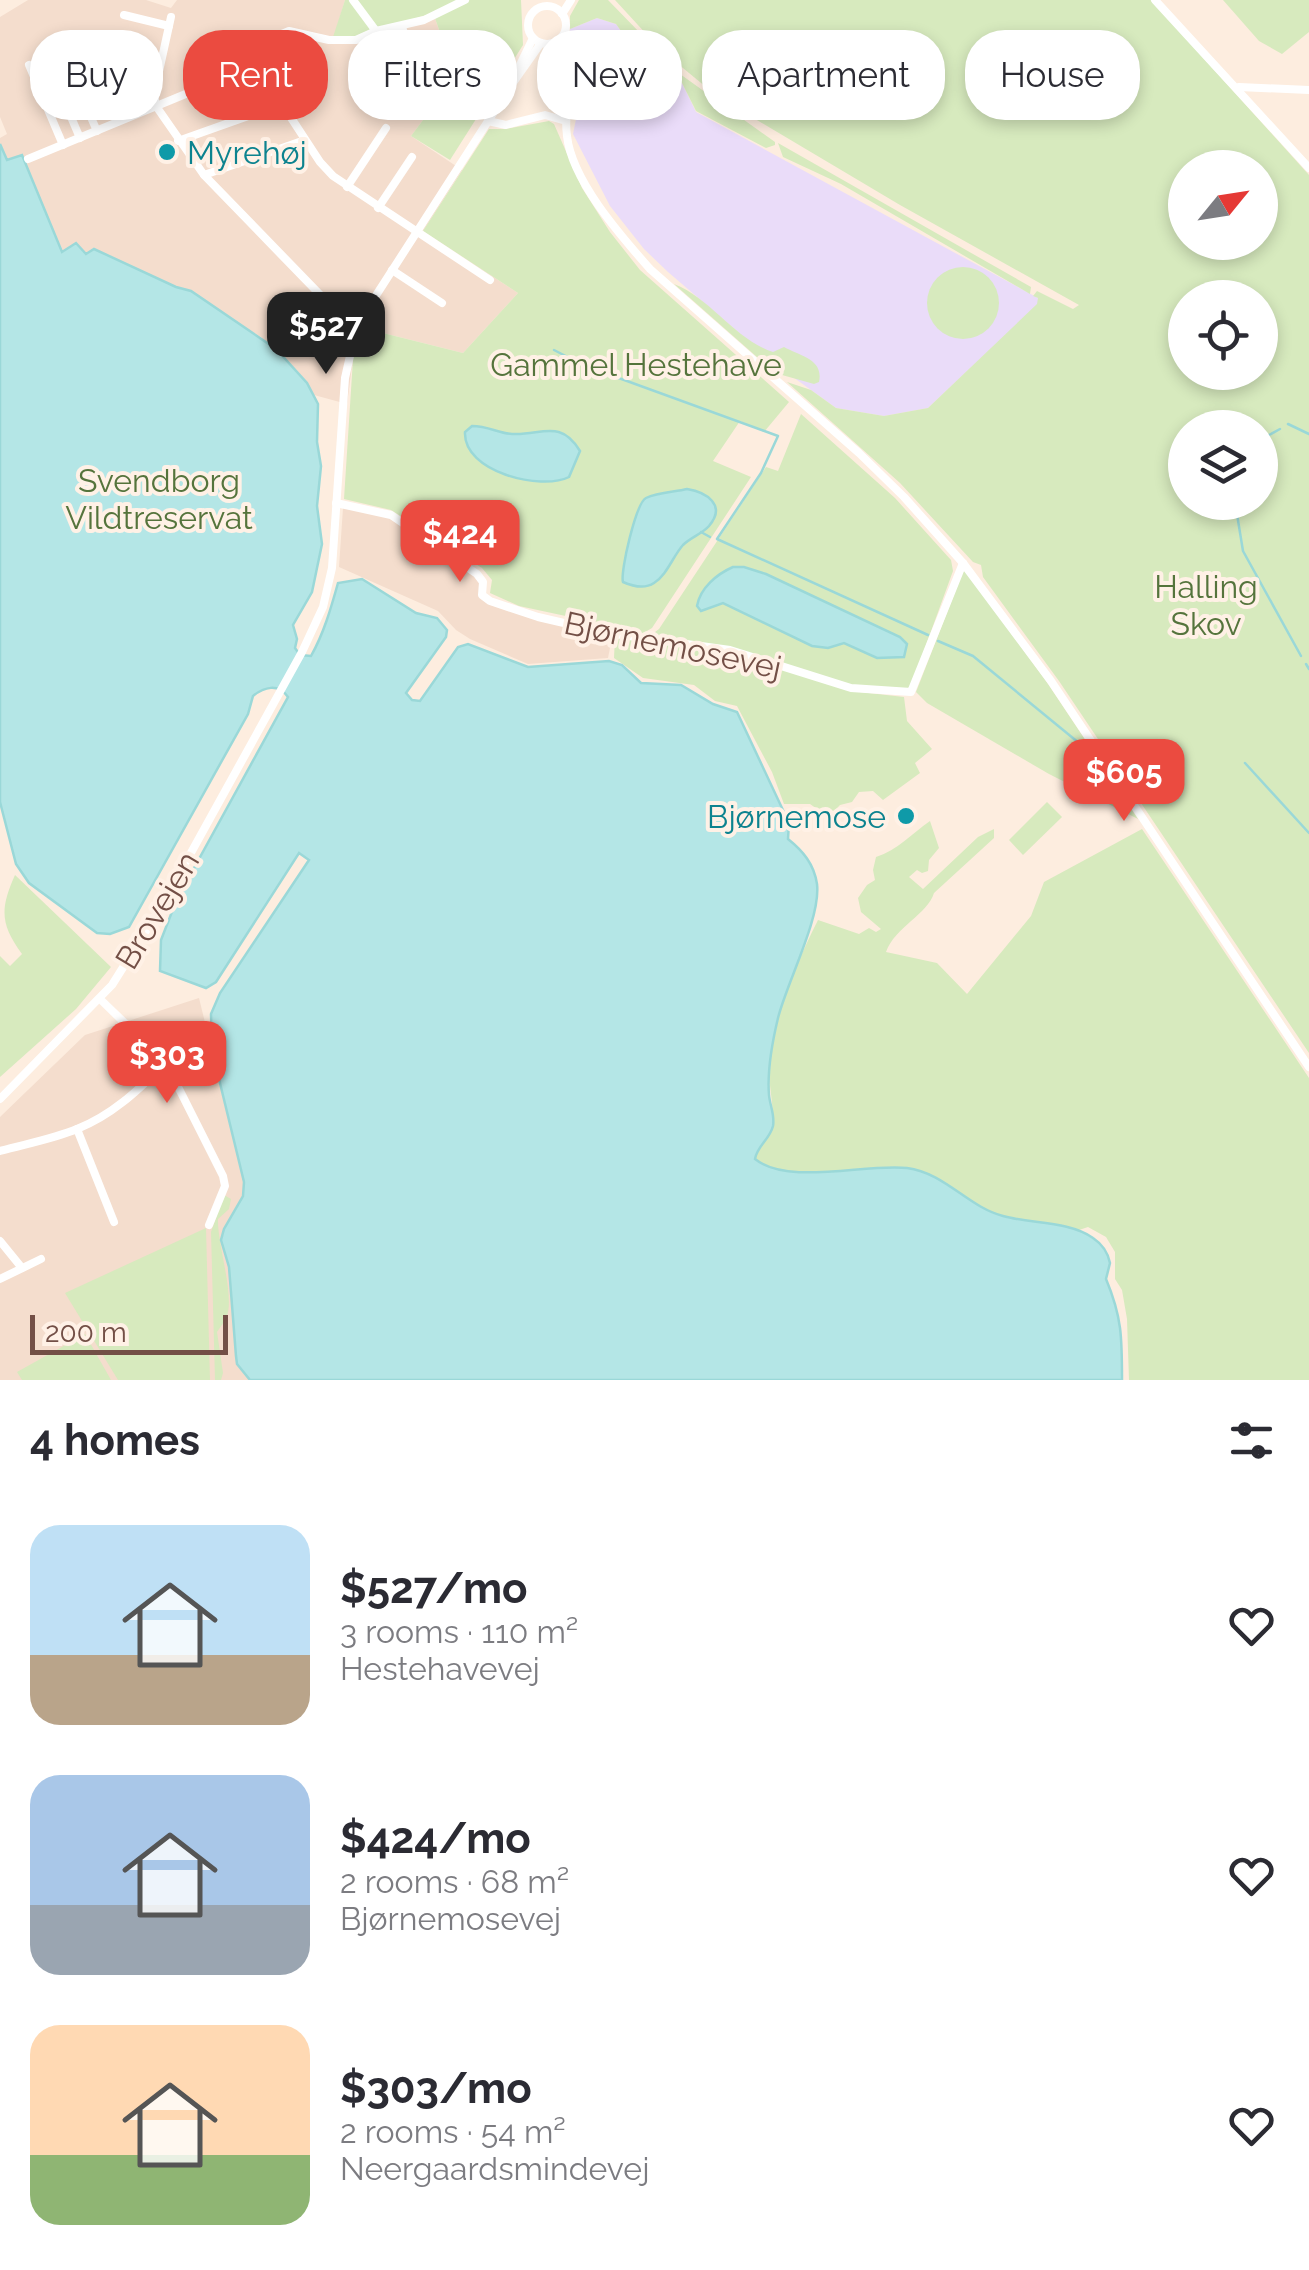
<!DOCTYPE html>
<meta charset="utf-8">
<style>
body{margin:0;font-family:Raleway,sans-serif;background:#f7f7f7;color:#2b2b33;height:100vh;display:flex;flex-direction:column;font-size:38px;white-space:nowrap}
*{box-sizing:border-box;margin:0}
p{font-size:32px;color:#7c7c81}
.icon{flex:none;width:55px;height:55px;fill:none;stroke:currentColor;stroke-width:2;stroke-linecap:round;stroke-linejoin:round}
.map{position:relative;height:1380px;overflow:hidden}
.panel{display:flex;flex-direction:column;background:#fff;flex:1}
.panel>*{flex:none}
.banner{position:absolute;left:30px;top:30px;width:1250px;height:90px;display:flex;gap:20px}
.needle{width:65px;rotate:60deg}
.buttons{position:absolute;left:1168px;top:150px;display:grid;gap:20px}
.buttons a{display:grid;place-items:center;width:110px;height:110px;border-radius:50%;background:#fff;box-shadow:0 5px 15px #0003;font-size:50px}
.scale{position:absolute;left:30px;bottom:25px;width:198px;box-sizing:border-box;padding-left:10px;border:5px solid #734f46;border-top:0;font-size:28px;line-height:35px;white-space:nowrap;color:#734f46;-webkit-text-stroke:8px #fff1e6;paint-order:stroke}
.price{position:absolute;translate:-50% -85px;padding:0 22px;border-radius:20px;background:#eb4b40;color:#fff;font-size:32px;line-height:65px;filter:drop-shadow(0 2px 5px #0008)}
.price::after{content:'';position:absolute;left:50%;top:60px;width:30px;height:22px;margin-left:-15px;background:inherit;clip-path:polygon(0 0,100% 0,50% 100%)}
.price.selected{background:#222;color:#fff}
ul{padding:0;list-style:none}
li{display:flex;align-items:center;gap:30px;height:250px;padding:0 30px}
li span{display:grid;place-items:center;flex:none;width:280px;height:200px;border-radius:30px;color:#555}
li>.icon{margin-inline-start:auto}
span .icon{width:120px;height:120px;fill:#fffc;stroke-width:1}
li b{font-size:42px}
h2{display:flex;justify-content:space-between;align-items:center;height:120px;padding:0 30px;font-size:42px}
.tag{padding:0 35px;border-radius:40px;background:#fff;box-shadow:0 5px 15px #0003;font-size:35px;line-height:90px}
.tag.selected{background:#eb4b40;color:#fff}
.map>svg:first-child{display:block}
</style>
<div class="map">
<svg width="1309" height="1380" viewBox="0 0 1309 1380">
<rect width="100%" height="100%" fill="#fdeddf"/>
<!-- residential -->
<g fill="#f4ddcd">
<polygon points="28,0 146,0 171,8 177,0 345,0 334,37 358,36 433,13 462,94 423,120 411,136 462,170 423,231 518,293 463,353 363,328 353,359 347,404 314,395 284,357 261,337 176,288 86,255 62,252 21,155 7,160 0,144 0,138 7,134 0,117 0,17"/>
<polygon points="343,508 389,517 483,579 483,596 612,638 608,658 528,664 470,639 456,630 438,611 339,567"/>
<polygon points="199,998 244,1182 243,1196 224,1229 221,1240 229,1267 236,1356 238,1364 250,1380 0,1380 0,1117 85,1035"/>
</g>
<!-- education -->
<polygon fill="#eadcf9" points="597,18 616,24 629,42 645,49 682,83 696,112 1038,298 1038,304 928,408 884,416 836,408 779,367 668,272 644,249 610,206 573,134 584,80 568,39 570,29"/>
<!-- green -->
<g fill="#d7eabe" fill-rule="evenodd">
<polygon points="345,0 521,0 523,45 450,160 411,136 423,120 462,93 433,13 358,36 333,37"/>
<polygon points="579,0 608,0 680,74 775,142 775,145 766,148 696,111 682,83 645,49 629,42 616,24 597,18 570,29 570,16"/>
<path d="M 615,0 L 1151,0 L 1309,175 L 1309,1053 L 1059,681 L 983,577 L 981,565 L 973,562 L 900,483 L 787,382 L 811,390 L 836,408 L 884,416 L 928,408 L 1037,304 L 1038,298 L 1033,296 L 1037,291 L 1073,309 L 1079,305 L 900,205 L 718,97 L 660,49 ZM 1185,168 L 1260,168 L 1260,242 L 1185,242 ZM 1185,298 L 1260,298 L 1260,372 L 1185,372 ZM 1185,428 L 1260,428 L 1260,502 L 1185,502 Z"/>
<polygon points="1223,0 1309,0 1309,32 1282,54 1259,41"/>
<polygon points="549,121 554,124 582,188 610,232 640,270 789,402 764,432 740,421 713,461 751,477 652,628 640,635 607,630 589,621 519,606 490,593 492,580 482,568 391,510 344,499 353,359 363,328 463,353 518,293 423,231 489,129 505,129"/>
<polygon points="778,143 1031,287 1030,294 841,184 783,157"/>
<circle cx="963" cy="303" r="36"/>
<path d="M 674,284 C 712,299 734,339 773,352 L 784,347 C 800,356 824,359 819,382 L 814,384 L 775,373 Z"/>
<polygon points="801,414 895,498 951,560 953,571 910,689 852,685 731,648 651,635 659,629 766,467 778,471"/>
<polygon points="964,569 1046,681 1138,819 1049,774 927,703 916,692"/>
<polygon points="615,637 729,653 851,691 904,697 907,721 932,749 915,763 920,773 883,800 873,791 859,792 852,802 840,805 834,811 820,811 810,804 784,804 772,772 737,706 715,701 694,685 643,678 614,658"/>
<polygon points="1047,802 1062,817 1023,855 1009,840"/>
<path d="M 930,821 L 939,848 L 929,860 L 928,871 L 922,873 L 917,870 L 909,877 L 923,889 L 978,837 L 994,829 L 994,838 L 934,893 C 928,914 895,927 886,952 L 937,963 L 967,994 L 1031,916 L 1044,882 L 1142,829 L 1309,1078 L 1309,1380 L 1129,1380 L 1127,1319 L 1122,1290 L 1115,1279 L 1115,1252 L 1106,1237 L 1088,1227 L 1076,1231 C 1052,1225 1022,1224 999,1215 C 967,1203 944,1174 909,1169 C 867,1162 790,1186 755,1159 C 757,1144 771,1133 772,1116 C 774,1104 768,1085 770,1069 C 774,1015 794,968 818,920 L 859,934 L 869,928 L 876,932 L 881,929 L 861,912 L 858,898 L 867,885 L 875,880 L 873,870 L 876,857 C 898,850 911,834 930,821 Z"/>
<path d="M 15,875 L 111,967 L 76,1009 L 0,1077 L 0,956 L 10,966 L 22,954 C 0,924 0,909 15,875 Z"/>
<path d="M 224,1195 L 231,1199 L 229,1209 L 218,1219 C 217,1244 236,1299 226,1318 C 224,1323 220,1327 217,1332 L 223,1373 L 221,1380 L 215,1380 L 211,1232 Z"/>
<polygon points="206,1228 210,1380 118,1380 65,1293"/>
<polygon points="85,1334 111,1380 22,1380 17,1372"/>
</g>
<!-- water -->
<g fill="#b4e6e6" stroke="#9ad8d8" stroke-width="2.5">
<path d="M 0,144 L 7,160 L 22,155 L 62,252 L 76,243 L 86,254 L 94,249 L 176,287 L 191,291 L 276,349 L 307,383 L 318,404 L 317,442 L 321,466 L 317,506 L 322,544 L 312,592 L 293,625 L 297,639 L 295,648 L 300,655 L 311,656 C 324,633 331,608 338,583 L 362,579 L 416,613 L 437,618 L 447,630 L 446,637 L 406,693 L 412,700 L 420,701 L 458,647 L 468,644 L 528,667 L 609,661 L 622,665 L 641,683 L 681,685 L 713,704 L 737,712 L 789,823 L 788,839 C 803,851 814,864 817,884 C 821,918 787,982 778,1018 C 772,1043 767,1070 769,1095 C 770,1106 775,1115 773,1126 C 770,1139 757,1146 755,1159 C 789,1186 866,1163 907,1168 C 945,1173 968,1207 1003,1216 C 1031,1224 1069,1221 1093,1238 C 1102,1244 1108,1253 1110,1263 L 1106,1279 C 1122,1317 1122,1338 1122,1380 L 250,1380 L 237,1364 L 236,1356 L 229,1267 L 221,1240 L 224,1229 L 243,1196 L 244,1182 L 212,1050 L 211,1014 L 220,993 L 309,860 L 299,853 L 216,982 L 206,988 L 160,971 L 161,940 L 177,899 L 288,697 C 278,683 264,687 253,696 L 248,714 L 129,927 L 110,934 L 97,933 L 29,883 L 16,864 L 0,802 Z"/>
<path d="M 472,426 C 488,426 498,433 512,434 C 541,436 560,418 580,451 L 569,477 C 541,491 463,472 465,432 Z"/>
<path d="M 687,489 C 706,492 727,505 709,526 C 702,534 691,537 683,545 C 673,556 667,575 654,583 C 645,589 632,586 623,582 C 620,572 636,503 646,498 C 658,492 675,492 687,489 Z"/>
<path d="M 733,567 L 744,567 L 766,574 L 900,637 L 907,644 L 904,657 L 877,658 L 844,643 L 828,648 L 812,646 L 723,603 L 701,611 L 697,606 C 700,588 717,574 733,567 Z"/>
</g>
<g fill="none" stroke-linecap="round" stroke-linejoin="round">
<!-- stream -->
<g stroke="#9ad8d8" stroke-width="2.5">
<polyline points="554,350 583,365 778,436 761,473 717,539 928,635"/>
<polyline points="1288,424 1309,434"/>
<polyline points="1260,440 1280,429"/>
<polyline points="1235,502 1243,551 1301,656"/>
<polyline points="701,532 710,537"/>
<polyline points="938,641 973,656 1079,743"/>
<polyline points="1306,664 1309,669"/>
<polyline points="1245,763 1309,833"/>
</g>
<!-- minor -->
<g stroke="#fff" stroke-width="8">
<polyline points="353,0 376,31"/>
<polyline points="1155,0 1309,168"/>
<circle cx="547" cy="25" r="19"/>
<polyline points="562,14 571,0"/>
<polyline points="124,15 169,26"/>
<polyline points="402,27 427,100"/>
<path d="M 561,38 C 592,91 561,90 567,136 C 572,181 621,236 650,269 L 859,453 L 904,497 L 963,563 L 1051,681 L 1309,1067"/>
<polyline points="554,43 569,66 572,79"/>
<polyline points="270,47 277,36 289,31 329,40 356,40 376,31 424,20 465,0"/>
<polyline points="128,56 120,80 122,87 147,97 156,106 204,175 333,308 357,325"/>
<polyline points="29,65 63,145"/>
<polyline points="518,69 533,38"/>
<polyline points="53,75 80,138"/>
<polyline points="74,79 97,131"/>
<polyline points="1239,87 1309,90"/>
<polyline points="156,106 154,94 171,17"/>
<polyline points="488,121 506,125 545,115 566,121"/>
<polyline points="178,141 282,104 320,162 333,176 490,280"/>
<polyline points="28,159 239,72"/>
<polyline points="204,175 305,140"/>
<polyline points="347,187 386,128"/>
<polyline points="378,208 412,157"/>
<polyline points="392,270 442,303"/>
<polyline points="336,503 391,515 477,574 483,582 482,595 490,601 538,617 607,633 730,650 851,688 911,692 963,563"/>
<polyline points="100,999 166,1063 223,1176 225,1186 209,1225"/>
<polyline points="0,1099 112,985 161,907 302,652 323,607 332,568 345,378 357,325 510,87 541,43"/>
<polyline points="77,1129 114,1222"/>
<path d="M 0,1151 C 25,1144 53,1139 77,1129 C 113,1115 139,1089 166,1063"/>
<polyline points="0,1241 22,1268"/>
<polyline points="0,1279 41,1259"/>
</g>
</g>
<!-- markers -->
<g fill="#0f9aa8" stroke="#fff1e6" stroke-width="4">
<circle cx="167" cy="152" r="10"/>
<circle cx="906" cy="816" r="10"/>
</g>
<g text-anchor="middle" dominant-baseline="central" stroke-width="8" stroke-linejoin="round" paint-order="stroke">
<!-- culture labels -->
<g font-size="32" fill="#0d838f" stroke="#fff1e6" text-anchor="start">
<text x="187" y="152">Myrehøj</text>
<text x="886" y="816" text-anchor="end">Bjørnemose</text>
</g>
<!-- park labels -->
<g font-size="32" fill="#55743c" stroke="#fff1e6">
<text x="636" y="364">Gammel Hestehave</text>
<text x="159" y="480">Svendborg<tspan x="159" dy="37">Vildtreservat</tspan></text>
<text x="1206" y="586">Halling<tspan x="1206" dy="37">Skov</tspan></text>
</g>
<!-- street labels -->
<g font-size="32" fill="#734f46" stroke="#fff1e6">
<text transform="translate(673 645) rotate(12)">Bjørnemosevej</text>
<text transform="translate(157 910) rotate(-59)">Brovejen</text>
</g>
</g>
</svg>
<div class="buttons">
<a><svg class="needle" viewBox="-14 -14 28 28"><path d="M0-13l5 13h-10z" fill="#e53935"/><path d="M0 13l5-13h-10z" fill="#7c7c81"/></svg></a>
<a><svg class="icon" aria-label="locate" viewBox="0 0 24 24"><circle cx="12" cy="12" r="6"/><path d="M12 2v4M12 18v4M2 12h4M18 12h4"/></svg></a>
<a><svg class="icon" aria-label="layers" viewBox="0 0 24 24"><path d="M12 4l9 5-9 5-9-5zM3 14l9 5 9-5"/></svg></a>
</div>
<div class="scale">200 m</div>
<b class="price selected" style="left:326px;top:377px">$527</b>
<b class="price" style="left:460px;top:585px">$424</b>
<b class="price" style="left:1124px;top:824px">$605</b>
<b class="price" style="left:167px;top:1106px">$303</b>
<div class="banner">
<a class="tag">Buy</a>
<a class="tag selected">Rent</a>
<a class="tag">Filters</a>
<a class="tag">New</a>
<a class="tag">Apartment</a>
<a class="tag">House</a>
</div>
</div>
<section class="panel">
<h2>4 homes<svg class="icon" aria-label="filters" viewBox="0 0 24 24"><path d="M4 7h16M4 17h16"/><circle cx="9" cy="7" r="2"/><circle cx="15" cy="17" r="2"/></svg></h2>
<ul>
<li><span style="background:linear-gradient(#bfe0f5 65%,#b9a48a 0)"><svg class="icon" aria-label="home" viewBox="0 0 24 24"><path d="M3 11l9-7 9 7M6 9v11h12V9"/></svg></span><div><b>$527/mo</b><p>3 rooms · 110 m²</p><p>Hestehavevej</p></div><svg class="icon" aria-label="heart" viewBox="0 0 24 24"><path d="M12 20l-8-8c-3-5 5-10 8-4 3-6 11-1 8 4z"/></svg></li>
<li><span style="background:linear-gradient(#a9c7e8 65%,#9aa5b1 0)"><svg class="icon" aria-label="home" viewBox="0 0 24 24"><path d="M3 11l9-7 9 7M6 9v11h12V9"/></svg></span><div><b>$424/mo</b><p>2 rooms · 68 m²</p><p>Bjørnemosevej</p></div><svg class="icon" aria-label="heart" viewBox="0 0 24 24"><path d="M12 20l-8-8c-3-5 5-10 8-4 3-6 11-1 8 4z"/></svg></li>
<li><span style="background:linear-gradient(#ffd9b3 65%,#8fb573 0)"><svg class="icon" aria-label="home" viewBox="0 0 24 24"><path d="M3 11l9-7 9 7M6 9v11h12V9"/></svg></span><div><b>$303/mo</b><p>2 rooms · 54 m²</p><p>Neergaardsmindevej</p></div><svg class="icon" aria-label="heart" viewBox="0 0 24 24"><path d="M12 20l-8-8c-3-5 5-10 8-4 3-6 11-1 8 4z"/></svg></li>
</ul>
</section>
